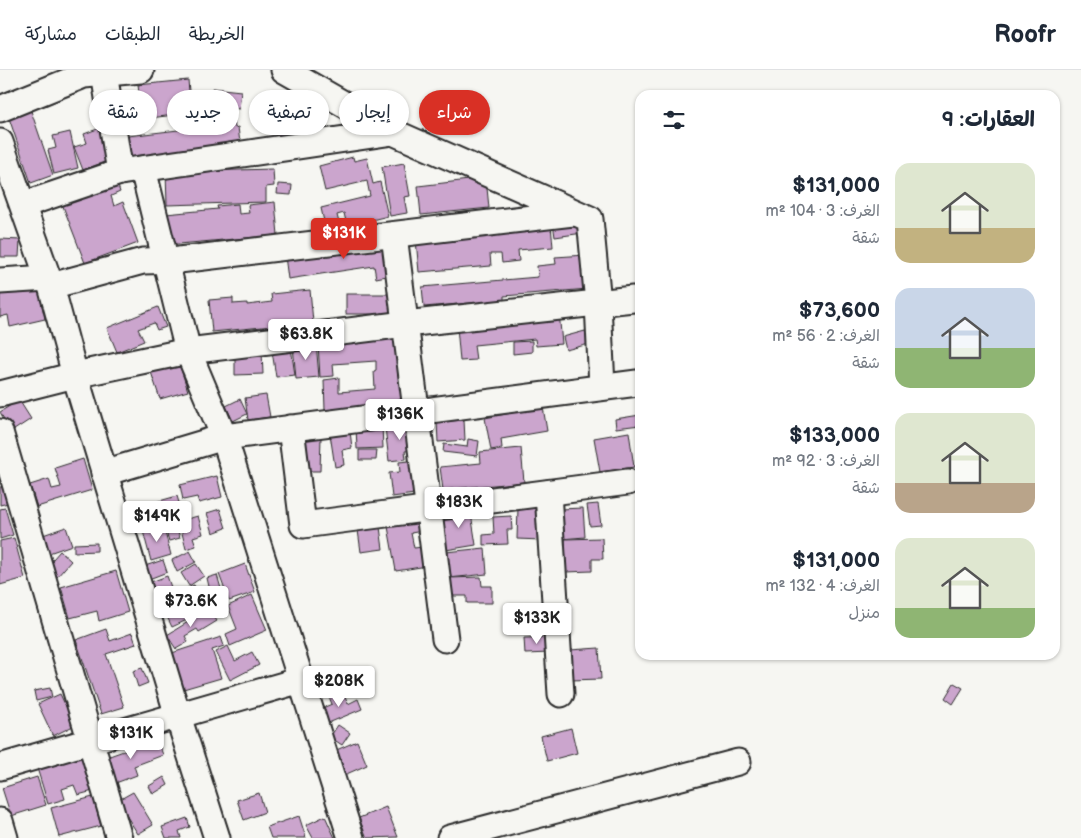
<!DOCTYPE html>
<html lang="ar">
<meta charset="utf-8">
<style>
body{margin:0;font-family:"Balsamiq Sans","Playpen Sans Arabic",sans-serif;background:#f6f6f7;color:#1f2937;direction:rtl;height:100vh;display:flex;flex-direction:column;font-size:19px;white-space:nowrap}
*{box-sizing:border-box;margin:0}
p{font-size:16px;color:#747a83}
.icon{flex:none;width:28px;height:28px;fill:none;stroke:currentColor;stroke-width:2;stroke-linecap:round;stroke-linejoin:round}
.map{position:relative;flex:1;overflow:hidden;direction:ltr}
.details{position:absolute;left:635px;top:20px;width:425px;height:570px;display:flex;flex-direction:column;background:#fff;border-radius:15px;box-shadow:0 1px 4px #0004;direction:rtl}
.details>*{flex:none}
.banner{position:absolute;left:15px;top:20px;width:475px;height:45px;direction:rtl;display:flex;gap:10px}
.price{position:absolute;translate:-50% -42px;padding:0 11px;border-radius:5px;background:#fff;color:#222;font-size:16px;line-height:32px;filter:drop-shadow(0 1px 2px #0008)}
.price::after{content:'';position:absolute;left:50%;top:30px;width:15px;height:11px;margin-left:-8px;background:inherit;clip-path:polygon(0 0,100% 0,50% 100%)}
.price.on{background:#d93025;color:#fff}
ul{padding:0;list-style:none}
li{display:flex;align-items:center;gap:15px;height:125px;padding:0 25px}
li span{display:grid;place-items:center;flex:none;width:140px;height:100px;border-radius:15px;color:#555}
li>.icon{margin-inline-start:auto}
span .icon{width:60px;height:60px;fill:#fffc;stroke-width:1}
li b{font-size:21px}
h2{display:flex;justify-content:space-between;align-items:center;height:60px;padding:0 25px;font-size:21px}
.tag{padding:0 18px;border-radius:22px;background:#fff;box-shadow:0 1px 4px #0004;font-size:18px;line-height:45px}
.tag.on{background:#d93025;color:#fff}
header{display:flex;align-items:center;gap:30px;box-sizing:border-box;height:70px;padding:0 25px;background:#fff;border-bottom:1px solid #e0e1e3}
header strong{font-size:24px}
nav{display:flex;gap:28px;margin-inline-start:auto;font-size:18px}
.map>svg:first-child{display:block}
</style>
<header>
<strong>Roofr</strong>
<nav><a>الخريطة</a><a>الطبقات</a><a>مشاركة</a></nav>
</header>
<div class="map">
<svg width="1081" height="768" viewBox="0 0 1081 768">
<rect width="100%" height="100%" fill="#f6f6f2"/>
<filter id="ink" filterUnits="userSpaceOnUse"><feTurbulence type="fractalNoise" baseFrequency=".02" numOctaves="2"/><feDisplacementMap in="SourceGraphic" scale="10" xChannelSelector="R" yChannelSelector="G"/><feConvolveMatrix kernelMatrix="1 2 1 2 8 2 1 2 1" color-interpolation-filters="sRGB"/></filter>
<g filter="url(#ink)">
<!-- building -->
<g fill="#cba5cd" stroke="#2b2b2b">
<polygon points="188,10 191,43 125,51 123,34 140,31 138,15"/>
<polygon points="213,18 241,21 239,39 223,37 223,32 211,30"/>
<polygon points="293,30 299,65 276,69 271,34"/>
<polygon points="31,41 53,105 31,113 9,48"/>
<polygon points="233,41 235,58 238,57 240,73 131,88 128,66 195,58 194,46"/>
<polygon points="100,58 112,89 83,100 74,77 87,73 84,64"/>
<polygon points="70,62 78,98 54,104 48,80 56,78 53,66"/>
<polygon points="353,87 354,91 367,88 373,114 380,112 388,146 347,156 344,143 337,145 339,153 325,156 321,138 370,126 367,111 325,121 319,96"/>
<polygon points="404,93 410,126 404,127 407,143 390,146 382,97"/>
<polygon points="273,99 274,116 266,117 266,132 167,135 166,102"/>
<polygon points="486,108 489,138 421,145 418,116"/>
<polygon points="116,110 120,122 111,126 114,136 123,132 138,173 85,193 61,131"/>
<polygon points="278,114 292,115 291,125 277,124"/>
<polygon points="275,132 278,165 168,175 166,144 218,139 217,136 238,134 239,144 249,143 248,135"/>
<polygon points="580,148 583,163 555,167 553,153"/>
<polygon points="551,155 553,177 518,180 519,191 502,193 501,184 490,184 491,196 419,202 416,170"/>
<polygon points="1,169 20,170 19,187 1,187"/>
<polygon points="392,169 397,204 376,208 374,196 288,209 285,186"/>
<polygon points="586,185 588,219 504,226 504,230 424,237 422,217 538,207 537,196 556,194 555,187"/>
<polygon points="37,212 45,249 10,257 8,245 0,247 0,219"/>
<polygon points="310,220 313,252 212,262 209,230 233,228 233,234 247,233 247,235 272,232 271,224"/>
<rect x="346" y="224" width="53" height="20"/>
<polygon points="158,237 166,257 157,260 154,253 138,259 144,271 117,282 107,258"/>
<polygon points="559,242 562,274 536,276 535,269 474,275 476,290 460,291 457,257"/>
<polygon points="585,261 589,274 566,280 563,267"/>
<polygon points="401,267 406,334 325,340 324,310 339,308 339,322 375,319 374,301 376,300 376,291 333,294 334,306 320,307 318,273"/>
<polygon points="532,271 532,282 513,284 513,272"/>
<polygon points="316,273 319,307 296,309 293,275"/>
<polygon points="291,278 295,305 276,307 272,281"/>
<polygon points="262,282 263,304 235,305 235,283"/>
<polygon points="178,290 188,321 160,329 150,299"/>
<polygon points="266,325 270,347 248,350 245,328"/>
<polygon points="240,329 247,344 233,351 226,336"/>
<polygon points="19,330 31,349 11,362 0,342"/>
<polygon points="543,337 547,361 501,369 502,378 491,380 485,348"/>
<polygon points="640,345 640,355 616,358 615,349"/>
<polygon points="464,350 465,370 438,372 437,352"/>
<polygon points="414,354 417,380 405,381 406,389 389,391 385,357"/>
<polygon points="382,355 383,378 357,379 356,357"/>
<polygon points="350,361 352,378 342,380 344,395 335,397 330,364"/>
<polygon points="629,362 634,397 600,402 594,368"/>
<polygon points="300,367 321,367 320,401 299,401"/>
<polygon points="468,369 479,371 477,386 443,382 444,374 467,377"/>
<polygon points="521,378 524,412 443,420 440,397 481,393 480,382"/>
<polygon points="359,380 377,380 376,390 359,390"/>
<polygon points="83,389 92,420 37,437 30,415 49,409 52,419 61,417 55,398"/>
<polygon points="418,390 422,423 392,427 389,403 400,402 399,392"/>
<polygon points="217,406 222,427 199,433 197,427 183,430 180,415"/>
<polygon points="4,416 8,433 0,435 0,417"/>
<polygon points="177,426 182,443 161,449 156,432"/>
<polygon points="598,434 601,455 590,456 587,435"/>
<polygon points="470,437 476,475 446,480 443,462 445,462 442,442"/>
<polygon points="5,438 13,465 0,469 0,439"/>
<polygon points="518,438 542,438 541,470 517,469"/>
<polygon points="583,438 585,467 561,469 560,439"/>
<polygon points="220,439 226,458 213,463 207,443"/>
<polygon points="198,446 203,464 193,467 196,476 186,479 179,451"/>
<polygon points="419,446 422,461 411,463 414,478 423,477 427,496 396,501 387,451"/>
<polygon points="511,446 512,460 507,460 508,474 483,475 483,465 494,464 493,447"/>
<polygon points="379,450 383,479 361,482 357,453"/>
<polygon points="163,455 171,485 151,491 143,461"/>
<polygon points="176,455 180,468 169,471 165,458"/>
<polygon points="66,457 72,475 49,483 43,465"/>
<polygon points="14,468 25,508 0,515 0,471"/>
<polygon points="602,468 603,489 592,489 592,501 566,502 565,469"/>
<polygon points="97,473 97,481 74,482 74,474"/>
<polygon points="485,478 487,504 449,508 446,482"/>
<polygon points="60,481 71,491 57,507 46,497"/>
<polygon points="190,481 196,492 177,502 172,490"/>
<polygon points="163,490 167,502 149,509 145,496"/>
<polygon points="196,494 204,506 189,516 181,503"/>
<polygon points="245,494 255,522 229,531 219,504"/>
<polygon points="116,501 128,542 99,551 97,541 70,548 61,517"/>
<polygon points="217,505 222,522 211,525 207,508"/>
<polygon points="167,506 172,520 156,526 151,512"/>
<polygon points="481,507 482,516 492,516 492,533 467,533 467,526 449,526 449,508"/>
<polygon points="194,515 200,527 198,529 204,542 172,557 160,532"/>
<polygon points="252,525 267,560 230,576 226,564 237,559 228,536"/>
<polygon points="209,539 217,551 199,562 197,559 185,566 188,572 176,579 167,565"/>
<polygon points="106,559 110,571 132,563 136,574 106,584 124,637 101,644 76,570"/>
<polygon points="221,567 224,576 212,580 221,608 180,620 169,584"/>
<polygon points="550,567 550,583 525,584 524,568"/>
<polygon points="228,576 235,591 252,582 259,595 230,610 216,582"/>
<polygon points="599,578 601,609 571,610 570,580"/>
<polygon points="142,598 148,613 138,617 133,601"/>
<polygon points="954,613 963,618 953,634 945,628"/>
<polygon points="50,618 52,627 36,631 34,621"/>
<polygon points="342,621 348,634 358,629 362,639 326,654 320,639 332,634 329,627"/>
<polygon points="60,624 75,655 53,666 38,634"/>
<polygon points="338,655 350,663 342,675 330,667"/>
<polygon points="571,658 577,683 547,691 541,666"/>
<polygon points="157,669 163,685 134,696 137,705 113,714 104,688"/>
<polygon points="357,671 367,695 342,706 332,682"/>
<polygon points="82,684 93,721 78,725 74,715 62,719 65,729 48,734 37,698"/>
<polygon points="37,707 46,735 11,746 2,718"/>
<polygon points="164,707 168,715 153,724 149,716"/>
<polygon points="133,722 153,755 138,764 117,731"/>
<polygon points="259,723 265,742 244,750 237,730"/>
<polygon points="93,727 101,756 59,767 51,738"/>
<polygon points="386,737 398,767 367,768 359,748"/>
<polygon points="299,746 306,768 271,768 267,757"/>
<polygon points="325,746 335,768 313,768 306,755"/>
<polygon points="187,748 190,757 179,761 181,768 166,768 162,757"/>
</g>
<g fill="none" stroke-linecap="round" stroke-linejoin="round">
<!-- minor casing -->
<g stroke="#2b2b2b" stroke-width="29">
<g id="minor">
<polyline points="284,0 393,62 590,149 598,233 602,317"/>
<polyline points="104,3 120,102"/>
<polyline points="0,39 84,5 141,0"/>
<polyline points="0,72 51,216 75,305 188,281 405,254 633,229"/>
<polyline points="143,99 188,281 224,367 351,768"/>
<polyline points="23,135 120,102 393,62"/>
<polyline points="394,165 445,569"/>
<polyline points="0,211 48,208"/>
<polyline points="51,216 143,191 179,190 573,143"/>
<polyline points="0,324 75,305 178,646 217,768"/>
<polyline points="291,358 303,455 628,412"/>
<polyline points="0,362 119,768"/>
<polyline points="104,403 224,367 637,313"/>
<polyline points="548,423 561,624"/>
<polyline points="0,697 301,610"/>
<polyline points="0,751 5,768"/>
<polyline points="450,768 738,692"/>
</g>
</g>
<!-- minor -->
<use href="#minor" stroke="#f6f6f2" stroke-width="25"/>
</g>
</g>
</svg>
<b class="price on" style="left:344px;top:190px">$131K</b>
<b class="price" style="left:306px;top:291px">$63.8K</b>
<b class="price" style="left:400px;top:371px">$136K</b>
<b class="price" style="left:459px;top:459px">$183K</b>
<b class="price" style="left:157px;top:473px">$149K</b>
<b class="price" style="left:191px;top:558px">$73.6K</b>
<b class="price" style="left:537px;top:575px">$133K</b>
<b class="price" style="left:339px;top:638px">$208K</b>
<b class="price" style="left:131px;top:690px">$131K</b>
<div class="banner">
<a class="tag on">شراء</a>
<a class="tag">إيجار</a>
<a class="tag">تصفية</a>
<a class="tag">جديد</a>
<a class="tag">شقة</a>
</div>
<section class="details">
<h2>العقارات: 9<svg class="icon" aria-label="filters" viewBox="0 0 24 24"><path d="M4 7h16M4 17h16"/><circle cx="9" cy="7" r="2"/><circle cx="15" cy="17" r="2"/></svg></h2>
<ul>
<li><span style="background:linear-gradient(#dfe7d0 65%,#c2b280 0)"><svg class="icon" aria-label="home" viewBox="0 0 24 24"><path d="M3 11l9-7 9 7M6 9v11h12V9"/></svg></span><div><b>$131,000</b><p>الغرف: 3 · 104 m²</p><p>شقة</p></div></li>
<li><span style="background:linear-gradient(#c9d6e8 60%,#8fb573 0)"><svg class="icon" aria-label="home" viewBox="0 0 24 24"><path d="M3 11l9-7 9 7M6 9v11h12V9"/></svg></span><div><b>$73,600</b><p>الغرف: 2 · 56 m²</p><p>شقة</p></div></li>
<li><span style="background:linear-gradient(#dfe7d0 70%,#b9a48a 0)"><svg class="icon" aria-label="home" viewBox="0 0 24 24"><path d="M3 11l9-7 9 7M6 9v11h12V9"/></svg></span><div><b>$133,000</b><p>الغرف: 3 · 92 m²</p><p>شقة</p></div></li>
<li><span style="background:linear-gradient(#dfe7d0 70%,#8fb573 0)"><svg class="icon" aria-label="home" viewBox="0 0 24 24"><path d="M3 11l9-7 9 7M6 9v11h12V9"/></svg></span><div><b>$131,000</b><p>الغرف: 4 · 132 m²</p><p>منزل</p></div></li>
</ul>
</section>
</div>
